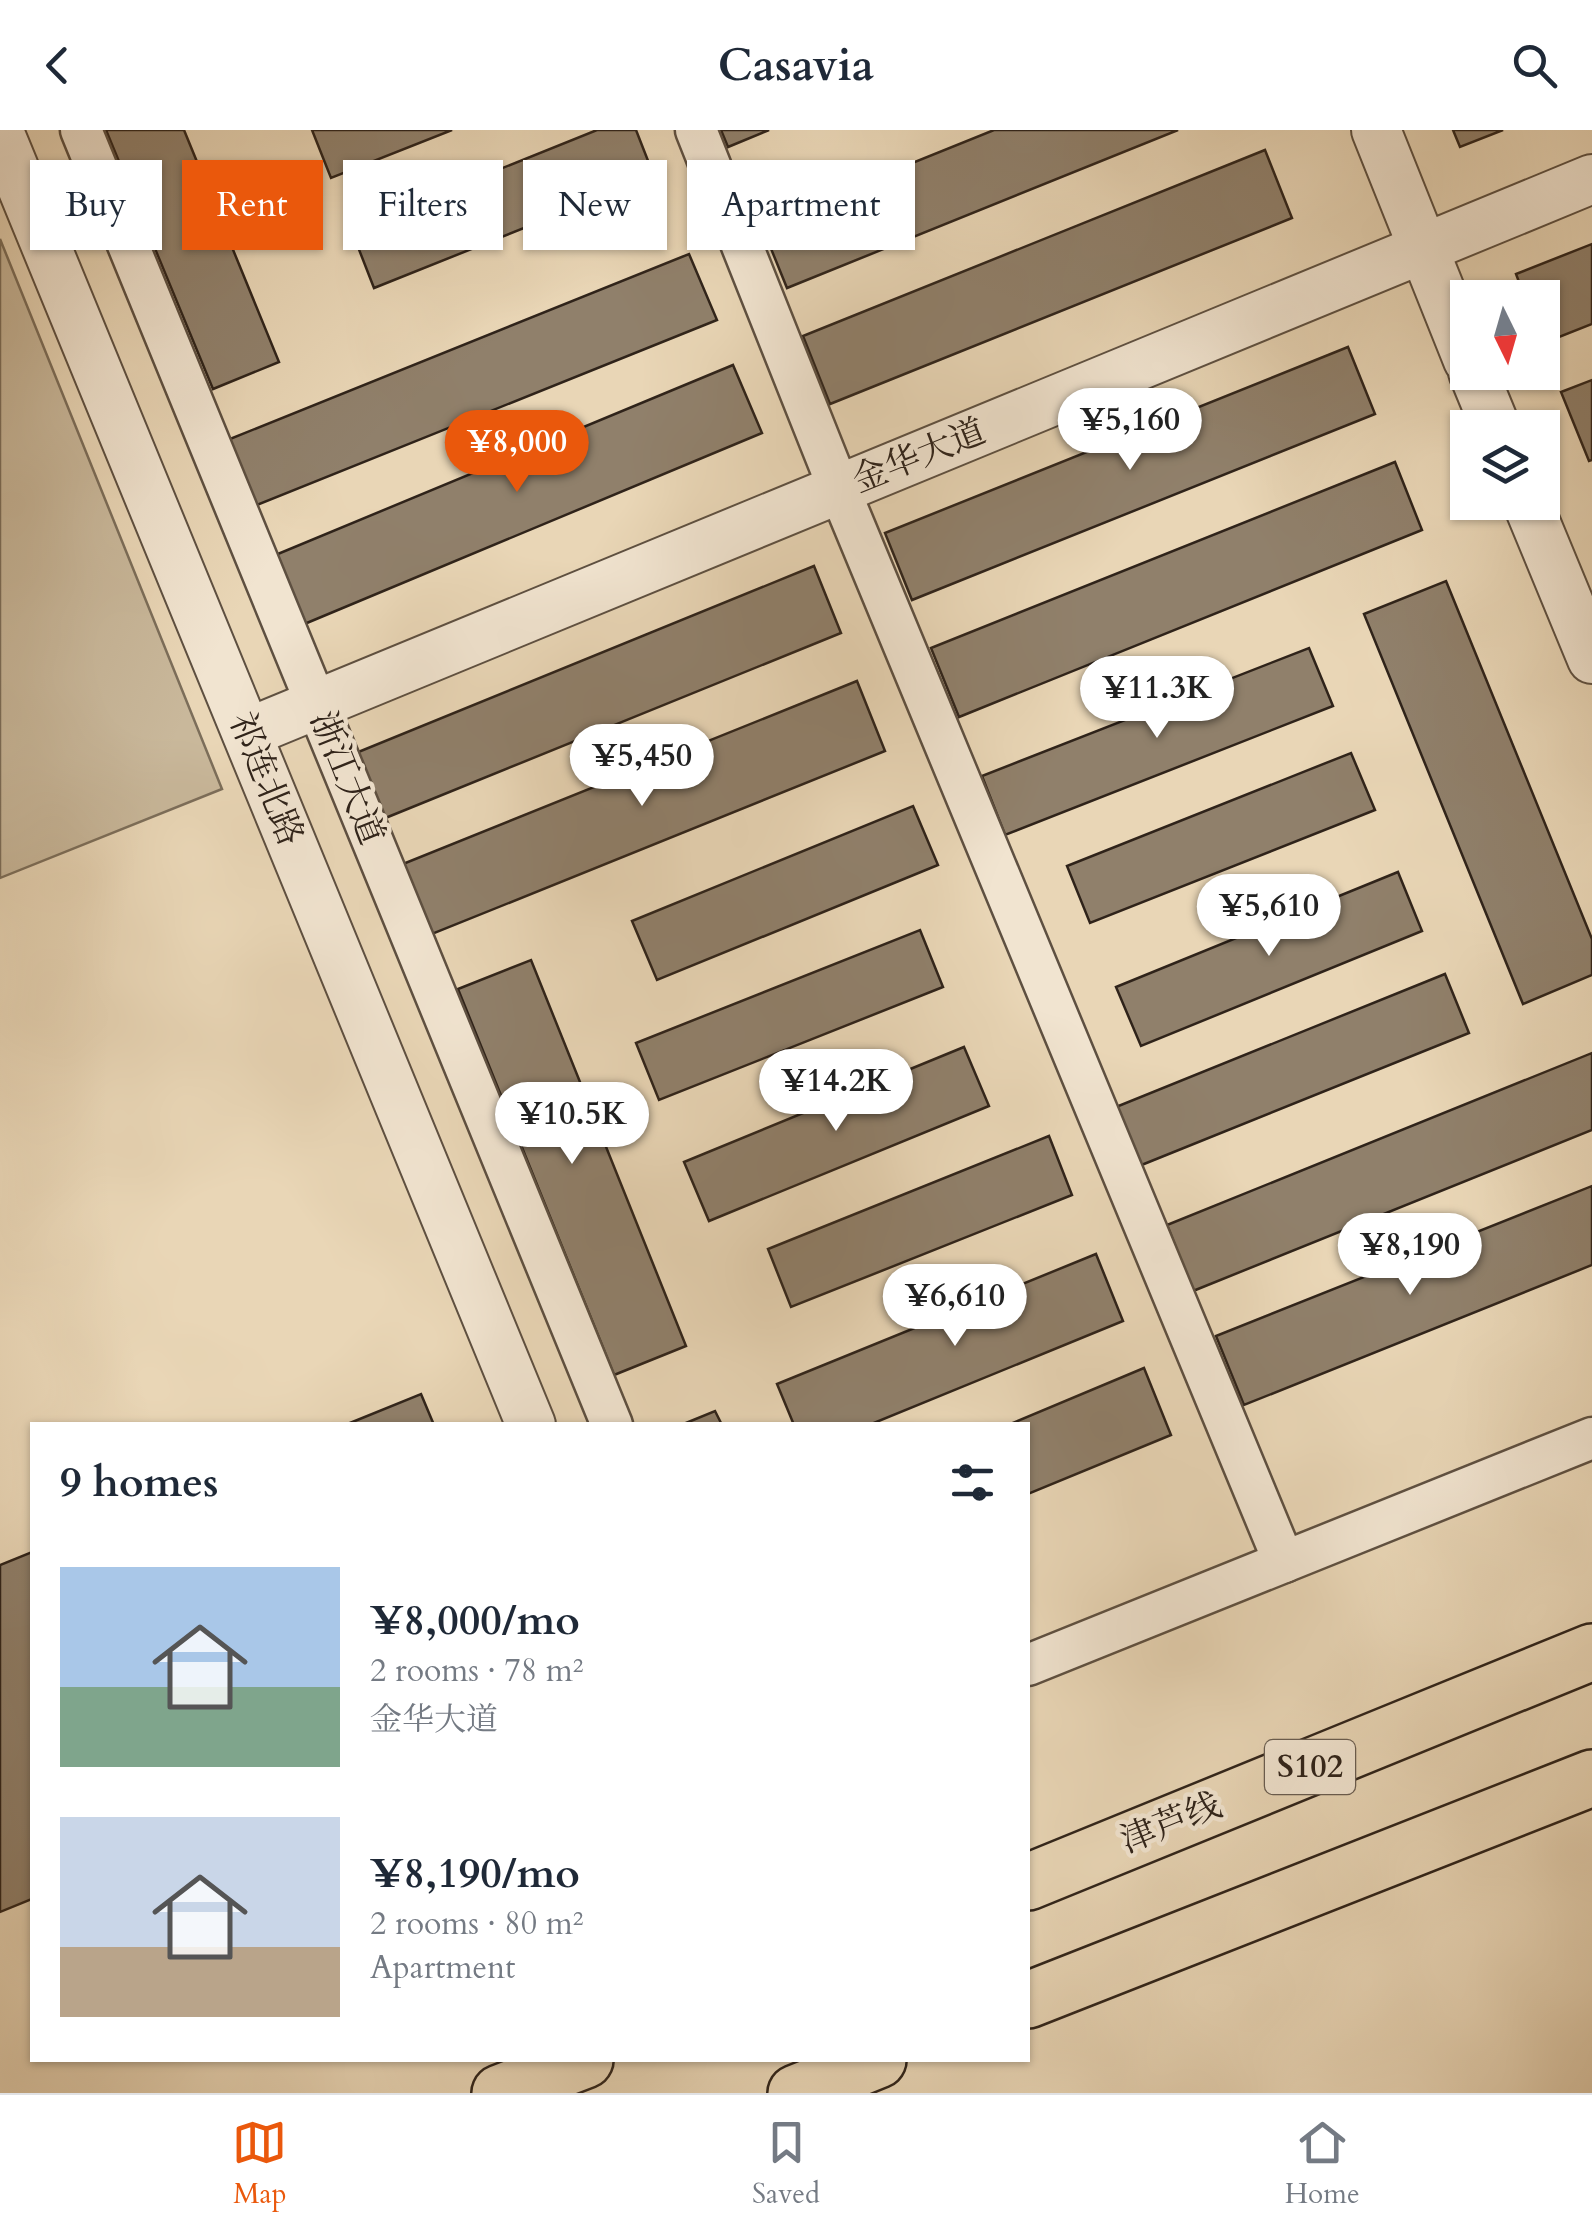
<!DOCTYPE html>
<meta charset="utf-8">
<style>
body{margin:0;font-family:Cardo,"Noto Serif SC",serif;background:#f2f2f3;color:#1f2937;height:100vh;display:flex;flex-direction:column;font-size:38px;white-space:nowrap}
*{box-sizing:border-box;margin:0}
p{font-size:32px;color:#747a83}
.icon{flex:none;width:55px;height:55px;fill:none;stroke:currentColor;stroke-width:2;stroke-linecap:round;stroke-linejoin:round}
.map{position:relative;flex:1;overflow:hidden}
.side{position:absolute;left:30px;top:1292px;width:1000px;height:640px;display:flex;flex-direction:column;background:#fff;border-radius:0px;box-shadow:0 2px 8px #0004}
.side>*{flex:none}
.top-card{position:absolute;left:30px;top:30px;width:1000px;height:90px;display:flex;gap:20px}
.needle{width:65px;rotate:175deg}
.buttons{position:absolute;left:1450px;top:150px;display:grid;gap:20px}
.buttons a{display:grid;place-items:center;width:110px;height:110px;border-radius:0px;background:#fff;box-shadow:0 2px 8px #0004;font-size:50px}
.price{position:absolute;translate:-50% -85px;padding:0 22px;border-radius:35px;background:#fff;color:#222;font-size:32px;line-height:65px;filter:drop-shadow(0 2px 5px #0008)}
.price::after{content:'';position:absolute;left:50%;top:60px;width:30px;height:22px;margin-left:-15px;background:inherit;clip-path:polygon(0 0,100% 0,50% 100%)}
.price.current{background:#ea580c;color:#fff}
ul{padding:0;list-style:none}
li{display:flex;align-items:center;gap:30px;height:250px;padding:0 30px}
li span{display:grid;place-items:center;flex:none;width:280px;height:200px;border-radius:0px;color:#555}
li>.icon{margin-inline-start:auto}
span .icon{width:120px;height:120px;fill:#fffc;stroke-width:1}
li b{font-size:42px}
h2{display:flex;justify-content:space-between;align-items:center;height:120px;padding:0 30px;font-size:42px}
.tag{padding:0 35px;border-radius:0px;background:#fff;box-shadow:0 2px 8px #0004;font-size:35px;line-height:90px}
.tag.current{background:#ea580c;color:#fff}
header{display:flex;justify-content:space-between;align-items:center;height:130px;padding:0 30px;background:#fff;font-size:45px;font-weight:700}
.tabs{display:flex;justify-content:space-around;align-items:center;height:140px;border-top:2px solid #e0e1e3;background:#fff;font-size:28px;color:#747a83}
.tabs a{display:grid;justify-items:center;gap:5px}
.tabs .current{color:#ea580c}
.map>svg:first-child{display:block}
</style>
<header><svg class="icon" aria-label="back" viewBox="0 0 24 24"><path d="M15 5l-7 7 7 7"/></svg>Casavia<svg class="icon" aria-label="search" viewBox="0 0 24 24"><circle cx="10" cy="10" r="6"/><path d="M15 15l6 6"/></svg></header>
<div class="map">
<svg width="1592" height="1963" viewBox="0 0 1592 1963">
<rect width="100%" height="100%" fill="#e9d6b6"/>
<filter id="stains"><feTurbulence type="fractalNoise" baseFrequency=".002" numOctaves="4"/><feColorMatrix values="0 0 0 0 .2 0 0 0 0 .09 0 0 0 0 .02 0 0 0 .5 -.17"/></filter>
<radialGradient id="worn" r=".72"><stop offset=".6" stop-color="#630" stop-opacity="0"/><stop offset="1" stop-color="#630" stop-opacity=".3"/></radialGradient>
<!-- green -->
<polygon fill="#c9b89b" stroke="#7c6e5a" stroke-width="2.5" points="0,109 222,659 0,748"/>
<!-- building -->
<g fill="#90806b" stroke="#2f231a" stroke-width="2.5">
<polygon points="106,0 184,0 279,232 213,259"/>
<polygon points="312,0 452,0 331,48"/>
<polygon points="597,0 636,0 654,46 374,158 351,99"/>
<polygon points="721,0 769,0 728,17"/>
<polygon points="994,0 1178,0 787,158 761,94"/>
<polygon points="1453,0 1503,0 1460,17"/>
<polygon points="1265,20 1292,88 830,274 803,206"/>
<polygon points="1592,114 1592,194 1544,213 1542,168 1525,168 1516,144"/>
<polygon points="689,124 717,190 252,377 225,311"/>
<polygon points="1348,217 1375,284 912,470 885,403"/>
<polygon points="733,235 762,303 302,495 273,426"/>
<polygon points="1592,250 1592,330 1589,331 1561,262"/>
<polygon points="1395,332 1422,400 959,587 931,518"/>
<polygon points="814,436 841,503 378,691 351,625"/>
<polygon points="1446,451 1592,809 1592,845 1523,874 1364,484"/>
<polygon points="1309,518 1333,576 1005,705 982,646"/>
<polygon points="857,551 885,621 427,806 398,736"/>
<polygon points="1351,623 1375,680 1090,793 1067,736"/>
<polygon points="913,676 938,735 657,850 632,791"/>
<polygon points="1398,742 1422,801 1141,916 1116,857"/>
<polygon points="920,800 943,857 659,970 636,913"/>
<polygon points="531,830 686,1216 614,1245 458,859"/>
<polygon points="1445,844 1469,903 1139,1036 1116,977"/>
<polygon points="964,917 989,976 709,1091 684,1032"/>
<polygon points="1592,923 1592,1000 1193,1161 1167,1095"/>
<polygon points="1049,1006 1072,1065 791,1177 768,1119"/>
<polygon points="1592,1056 1592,1135 1244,1275 1216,1206"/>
<polygon points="1096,1124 1123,1191 869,1295 794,1295 777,1254"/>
<polygon points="1144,1238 1171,1305 1028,1364 1028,1295 1008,1295"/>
<polygon points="421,1264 434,1295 345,1295"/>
<polygon points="715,1281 722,1295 681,1295"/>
<polygon points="32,1422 32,1769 0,1782 0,1435"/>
</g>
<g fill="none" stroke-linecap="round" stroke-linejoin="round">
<!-- minor casing -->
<g stroke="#5e5041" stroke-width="45">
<g id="minor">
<polyline points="81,0 612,1295"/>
<polyline points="696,0 839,359 1284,1432"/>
<polyline points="1028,1535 1592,1308"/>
</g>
</g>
<!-- tertiary casing -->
<g stroke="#5e5041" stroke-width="52">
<g id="tertiary">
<polyline points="1376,0 1468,230"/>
<polyline points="0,4 531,1295"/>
<polyline points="1473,242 1496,298"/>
<polyline points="1527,372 1592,529"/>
<polyline points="247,603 1592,49"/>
</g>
</g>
<!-- trunk casing -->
<g stroke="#2f231a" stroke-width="60">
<g id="trunk">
<polyline points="1028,1752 1592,1522"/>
<polyline points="1028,1870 1592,1648"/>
<polyline points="500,1963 585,1930"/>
<polyline points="796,1963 878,1930"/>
</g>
</g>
<!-- minor -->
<use href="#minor" stroke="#f1e4d0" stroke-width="40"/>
<!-- tertiary -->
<use href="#tertiary" stroke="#f1e4d0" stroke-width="48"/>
<!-- trunk -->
<use href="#trunk" stroke="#e9d6b6" stroke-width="55"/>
</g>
<g text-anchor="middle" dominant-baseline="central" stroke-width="9" stroke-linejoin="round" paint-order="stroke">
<!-- shield labels -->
<rect fill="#f1e4d0" stroke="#695d51" stroke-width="2.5" x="1265" y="1610" width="90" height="54" rx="8"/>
<g font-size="32" font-weight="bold" fill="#2f231a">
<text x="1310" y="1637">S102</text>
</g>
<!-- street labels -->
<g font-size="35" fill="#2f231a" stroke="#f1e4d0">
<text transform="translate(919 326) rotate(-22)">金华大道</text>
<text transform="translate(347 648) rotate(68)">浙江大道</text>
<text transform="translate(266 649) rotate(68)">祁连北路</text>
<text transform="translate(1171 1693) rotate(-22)">津芦线</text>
</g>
</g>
<rect width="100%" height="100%" filter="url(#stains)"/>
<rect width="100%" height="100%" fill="url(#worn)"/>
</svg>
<div class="buttons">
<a><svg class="needle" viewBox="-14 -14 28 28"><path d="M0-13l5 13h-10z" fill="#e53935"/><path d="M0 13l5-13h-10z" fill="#747a83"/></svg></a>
<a><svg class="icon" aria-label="layers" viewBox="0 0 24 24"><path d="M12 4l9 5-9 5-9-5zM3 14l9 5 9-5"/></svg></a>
</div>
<b class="price" style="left:1130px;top:343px">¥5,160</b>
<b class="price current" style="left:517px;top:365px">¥8,000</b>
<b class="price" style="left:1157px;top:611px">¥11.3K</b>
<b class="price" style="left:642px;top:679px">¥5,450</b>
<b class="price" style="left:1269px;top:829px">¥5,610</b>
<b class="price" style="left:836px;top:1004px">¥14.2K</b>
<b class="price" style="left:572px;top:1037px">¥10.5K</b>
<b class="price" style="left:1410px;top:1168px">¥8,190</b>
<b class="price" style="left:955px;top:1219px">¥6,610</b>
<div class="top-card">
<a class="tag">Buy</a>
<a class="tag current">Rent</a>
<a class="tag">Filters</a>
<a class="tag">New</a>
<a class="tag">Apartment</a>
</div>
<section class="side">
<h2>9 homes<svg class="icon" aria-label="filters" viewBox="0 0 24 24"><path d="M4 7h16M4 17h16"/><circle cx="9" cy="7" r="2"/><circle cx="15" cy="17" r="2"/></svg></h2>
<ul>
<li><span style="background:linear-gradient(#a9c7e8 60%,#7fa58c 0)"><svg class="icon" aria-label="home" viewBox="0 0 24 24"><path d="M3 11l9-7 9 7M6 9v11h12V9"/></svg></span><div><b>¥8,000/mo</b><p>2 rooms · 78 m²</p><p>金华大道</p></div></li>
<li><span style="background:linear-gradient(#c9d6e8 65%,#b9a48a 0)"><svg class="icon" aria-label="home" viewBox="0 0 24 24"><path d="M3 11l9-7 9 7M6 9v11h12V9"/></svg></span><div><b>¥8,190/mo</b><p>2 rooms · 80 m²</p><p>Apartment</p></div></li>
</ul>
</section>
</div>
<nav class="tabs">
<a class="current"><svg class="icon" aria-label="map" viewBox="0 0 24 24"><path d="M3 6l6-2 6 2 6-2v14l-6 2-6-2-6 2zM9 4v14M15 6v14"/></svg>Map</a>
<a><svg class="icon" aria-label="saved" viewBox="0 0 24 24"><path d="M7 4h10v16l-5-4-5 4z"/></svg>Saved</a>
<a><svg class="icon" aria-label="home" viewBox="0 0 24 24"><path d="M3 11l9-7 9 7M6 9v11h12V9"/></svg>Home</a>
</nav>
